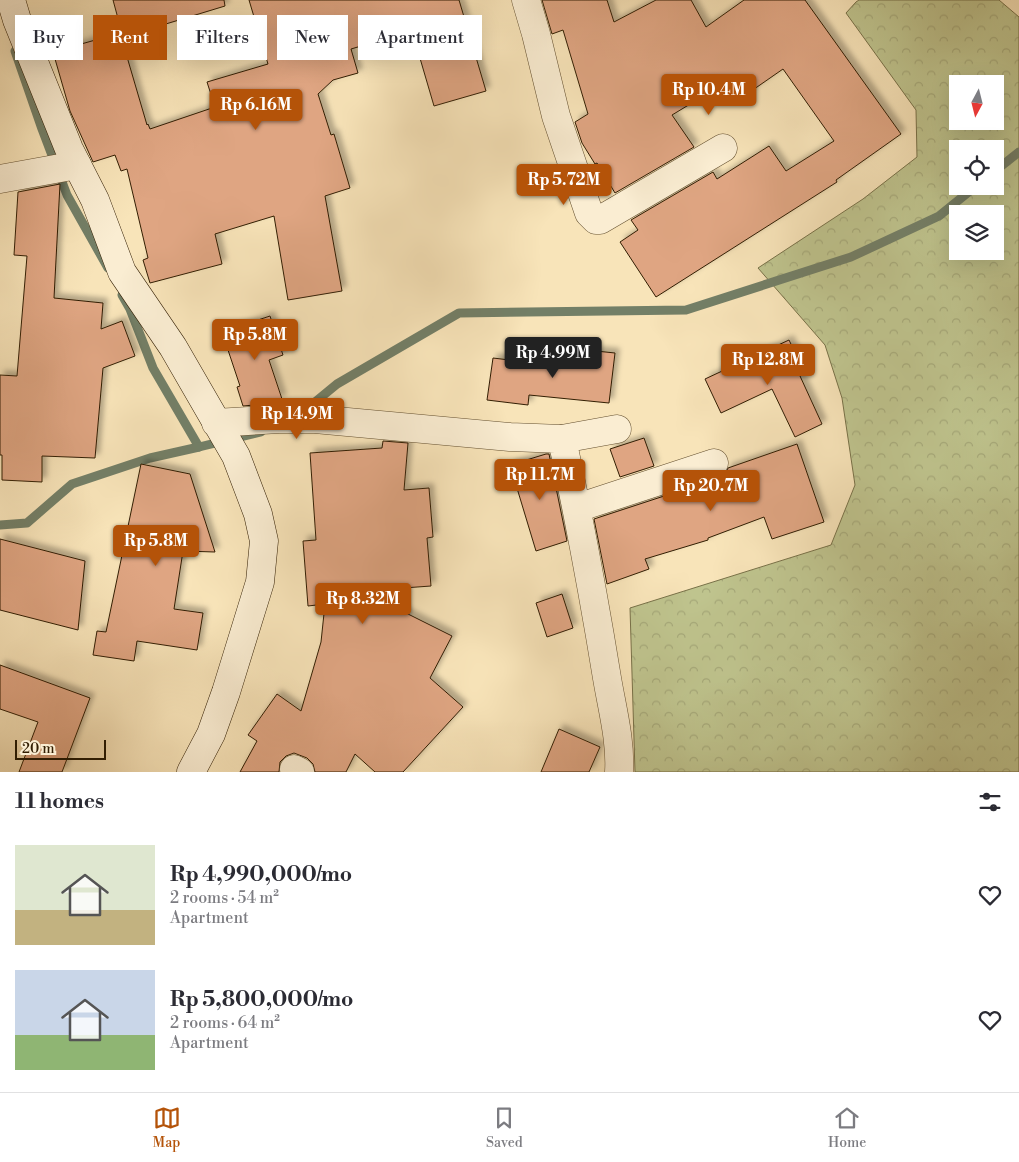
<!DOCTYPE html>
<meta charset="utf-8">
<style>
body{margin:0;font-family:"Libre Bodoni",serif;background:#f2f2f3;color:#2b2b33;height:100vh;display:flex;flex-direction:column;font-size:19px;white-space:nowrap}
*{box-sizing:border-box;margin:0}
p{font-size:16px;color:#7c7c81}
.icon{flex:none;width:28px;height:28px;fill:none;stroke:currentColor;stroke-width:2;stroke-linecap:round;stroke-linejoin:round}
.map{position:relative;height:772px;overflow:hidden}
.sheet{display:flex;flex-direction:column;background:#fff;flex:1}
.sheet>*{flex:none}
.guide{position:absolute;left:15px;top:15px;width:500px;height:45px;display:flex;gap:10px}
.needle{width:32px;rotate:187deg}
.fabs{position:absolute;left:949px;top:75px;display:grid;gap:10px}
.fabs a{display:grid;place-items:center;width:55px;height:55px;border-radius:0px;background:#fff;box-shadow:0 5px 20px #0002;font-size:25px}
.scale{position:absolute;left:15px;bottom:12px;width:91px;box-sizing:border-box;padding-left:5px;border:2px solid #321e03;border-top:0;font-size:14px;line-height:18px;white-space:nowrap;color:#321e03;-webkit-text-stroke:4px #faedd2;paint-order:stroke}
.price{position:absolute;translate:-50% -42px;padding:0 11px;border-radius:5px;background:#b45309;color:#fff;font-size:16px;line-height:32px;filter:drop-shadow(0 1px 2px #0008)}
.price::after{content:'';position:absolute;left:50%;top:30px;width:15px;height:11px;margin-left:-8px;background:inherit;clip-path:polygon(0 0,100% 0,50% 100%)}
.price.active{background:#222;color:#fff}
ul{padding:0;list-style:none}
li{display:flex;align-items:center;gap:15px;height:125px;padding:0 15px}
li span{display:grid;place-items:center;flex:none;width:140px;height:100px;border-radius:0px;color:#555}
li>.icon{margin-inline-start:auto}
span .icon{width:60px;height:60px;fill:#fffc;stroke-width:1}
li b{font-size:21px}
h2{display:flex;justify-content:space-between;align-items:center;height:60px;padding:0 15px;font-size:21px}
.tag{padding:0 18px;border-radius:0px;background:#fff;box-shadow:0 5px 20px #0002;font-size:18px;line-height:45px}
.tag.active{background:#b45309;color:#fff}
.tabs{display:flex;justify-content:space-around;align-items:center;height:70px;border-top:1px solid #e1e1e2;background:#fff;font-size:14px;color:#7c7c81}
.tabs a{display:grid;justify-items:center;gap:2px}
.tabs .active{color:#b45309}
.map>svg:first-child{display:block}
</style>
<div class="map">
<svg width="1019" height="772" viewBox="0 0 1019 772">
<defs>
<pattern id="forest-crowns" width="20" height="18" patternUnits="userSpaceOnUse" patternTransform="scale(1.25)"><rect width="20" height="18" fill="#bfc48e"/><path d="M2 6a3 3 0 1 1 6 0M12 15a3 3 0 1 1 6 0" fill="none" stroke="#a5a879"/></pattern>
<filter id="shadow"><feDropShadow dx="4.5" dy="-4.5" stdDeviation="2.5" flood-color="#0004"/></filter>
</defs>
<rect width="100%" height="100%" fill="#f8e4b9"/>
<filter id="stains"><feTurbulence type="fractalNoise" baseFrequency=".004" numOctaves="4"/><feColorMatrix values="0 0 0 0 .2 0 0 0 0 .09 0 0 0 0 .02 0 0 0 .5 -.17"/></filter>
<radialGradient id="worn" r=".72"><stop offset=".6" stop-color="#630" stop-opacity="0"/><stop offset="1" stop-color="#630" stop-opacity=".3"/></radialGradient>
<!-- forest -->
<path fill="url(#forest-crowns)" stroke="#787148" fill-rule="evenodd" d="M 859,0 L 999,0 L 1019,17 L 1019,772 L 635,772 L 630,608 L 831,545 L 855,485 L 842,398 L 825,345 L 758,268 L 863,199 L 917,157 L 916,110 L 846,13 L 856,2 ZM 958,84 L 995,84 L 995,121 L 958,121 ZM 958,149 L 995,149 L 995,186 L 958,186 ZM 958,214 L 995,214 L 995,251 L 958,251 Z"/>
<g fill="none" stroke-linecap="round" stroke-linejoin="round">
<!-- stream -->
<g stroke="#737f67" stroke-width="9">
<polyline points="15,51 42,129 67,195 108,268"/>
<polyline points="995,171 1019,152"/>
<polyline points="122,295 130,309 153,368 199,447 261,432"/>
<polyline points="303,412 337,384 459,313 686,310 851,257 939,216 976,186"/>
<polyline points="0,525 27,523 72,484 150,458 199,447"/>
</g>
</g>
<!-- building -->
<g fill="#dfa582" stroke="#321e03" filter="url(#shadow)">
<polygon points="113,0 224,0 225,6 123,37"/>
<polygon points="249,0 459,0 486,91 434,106 412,31 351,49 358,73 333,80 318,94 331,135 334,134 350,188 325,196 342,291 288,300 274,216 215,234 222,264 150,283 143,260 148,258 127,169 121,171 115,155 93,162 70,111 53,52 120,33 147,125 148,124 150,129 215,107 207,82 268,64"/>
<polygon points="542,0 607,0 614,22 656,0 691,0 706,27 744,0 805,0 901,134 836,180 837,182 656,297 620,242 638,230 631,220 713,172 717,179 769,146 786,171 834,141 783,69 747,94 735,77 672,115 694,147 615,193 597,163 595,164 582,143 575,122 588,114 563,30 552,34"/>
<polygon points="60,184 54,298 103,303 101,329 122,321 135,356 103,368 95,458 42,456 42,482 2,480 2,455 0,455 0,375 17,376 27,256 14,255 18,192"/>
<polygon points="270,316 283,355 269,360 282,399 265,404 243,406 237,387 240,386 222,332"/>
<polygon points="789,340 805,373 800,376 822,424 795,437 772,389 721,413 705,379"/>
<polygon points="577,349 615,353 609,403 529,395 528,405 487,400 493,358 575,368"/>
<polygon points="644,438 654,466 620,477 610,449"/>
<polygon points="383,441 408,443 404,490 429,488 433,537 427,538 431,586 362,591 452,636 430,678 463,707 403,772 375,772 355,754 346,772 315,772 313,764 307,758 294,753 286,756 280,762 279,772 240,772 257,741 248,735 277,694 301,711 321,642 325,604 308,606 303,541 316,540 310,453 382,448"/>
<polygon points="797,444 824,522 772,539 764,517 708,538 708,540 645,559 649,569 607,584 594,519 719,478 725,474 728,468"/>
<polygon points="546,454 549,454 567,541 536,551 510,465"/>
<polygon points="141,464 190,474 215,552 183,551 174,609 203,613 197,650 137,641 134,661 93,655 97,631 106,632"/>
<polygon points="0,539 85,561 78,630 0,610"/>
<polygon points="562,594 573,628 547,637 536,603"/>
<polygon points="0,665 90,698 62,772 19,772 38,722 0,709"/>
<polygon points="559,729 600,747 589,772 541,772"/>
</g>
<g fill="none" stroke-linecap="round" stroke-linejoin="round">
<!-- street casing -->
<g stroke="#645030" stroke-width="29">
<g id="street">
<polyline points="526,0 536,34 556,116 589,213 596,220 600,220 723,148"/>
<polyline points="0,179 77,165"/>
<path d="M 216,423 L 279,419 L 315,419 L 510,437 L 562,439 C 579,518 594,598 607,678 C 612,708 621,741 619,772"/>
<polyline points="562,439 617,429"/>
<polyline points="577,508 714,463"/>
<polyline points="294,769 300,772"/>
</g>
</g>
<!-- secondary casing -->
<g stroke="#321e03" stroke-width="29">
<polyline id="secondary" points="11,0 17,20 69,149 95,200 122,272 173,347 236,456 258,514 264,541 260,582 226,692 211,734 191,772"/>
</g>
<!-- street -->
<use href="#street" stroke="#faedd2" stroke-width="28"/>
<!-- secondary -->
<use href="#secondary" stroke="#faedd2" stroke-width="28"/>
</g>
<rect width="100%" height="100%" filter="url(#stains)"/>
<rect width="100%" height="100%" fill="url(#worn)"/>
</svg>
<div class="fabs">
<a><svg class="needle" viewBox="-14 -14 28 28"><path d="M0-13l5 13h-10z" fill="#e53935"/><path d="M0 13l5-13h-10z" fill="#7c7c81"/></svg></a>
<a><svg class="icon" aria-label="locate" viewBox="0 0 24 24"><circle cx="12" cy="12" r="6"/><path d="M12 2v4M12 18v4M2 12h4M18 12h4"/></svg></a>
<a><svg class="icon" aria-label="layers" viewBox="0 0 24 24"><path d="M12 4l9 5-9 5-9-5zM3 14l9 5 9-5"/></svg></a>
</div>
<div class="scale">20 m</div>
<b class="price" style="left:709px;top:116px">Rp 10.4M</b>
<b class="price" style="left:256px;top:131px">Rp 6.16M</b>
<b class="price" style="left:564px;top:206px">Rp 5.72M</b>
<b class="price" style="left:255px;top:361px">Rp 5.8M</b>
<b class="price active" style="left:553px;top:379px">Rp 4.99M</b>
<b class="price" style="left:768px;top:386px">Rp 12.8M</b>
<b class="price" style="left:297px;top:440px">Rp 14.9M</b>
<b class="price" style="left:540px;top:501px">Rp 11.7M</b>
<b class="price" style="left:711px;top:512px">Rp 20.7M</b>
<b class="price" style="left:156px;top:567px">Rp 5.8M</b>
<b class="price" style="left:363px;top:625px">Rp 8.32M</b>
<div class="guide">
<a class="tag">Buy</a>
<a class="tag active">Rent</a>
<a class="tag">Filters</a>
<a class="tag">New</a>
<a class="tag">Apartment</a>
</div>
</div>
<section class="sheet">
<h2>11 homes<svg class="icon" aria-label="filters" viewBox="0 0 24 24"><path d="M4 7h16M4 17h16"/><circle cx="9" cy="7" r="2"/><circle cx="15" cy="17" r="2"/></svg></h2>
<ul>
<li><span style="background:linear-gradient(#dfe7d0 65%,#c2b280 0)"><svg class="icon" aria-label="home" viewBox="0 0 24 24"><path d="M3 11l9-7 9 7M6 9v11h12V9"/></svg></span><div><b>Rp 4,990,000/mo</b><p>2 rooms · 54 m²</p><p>Apartment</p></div><svg class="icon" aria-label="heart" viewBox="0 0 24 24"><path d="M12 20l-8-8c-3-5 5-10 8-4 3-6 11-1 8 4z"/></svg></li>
<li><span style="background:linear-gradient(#c9d6e8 65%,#8fb573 0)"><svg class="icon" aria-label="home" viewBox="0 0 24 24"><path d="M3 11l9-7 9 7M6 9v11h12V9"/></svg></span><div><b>Rp 5,800,000/mo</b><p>2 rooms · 64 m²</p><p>Apartment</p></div><svg class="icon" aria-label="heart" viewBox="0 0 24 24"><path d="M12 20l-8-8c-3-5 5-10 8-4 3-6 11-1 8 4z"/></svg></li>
</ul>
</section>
<nav class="tabs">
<a class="active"><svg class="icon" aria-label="map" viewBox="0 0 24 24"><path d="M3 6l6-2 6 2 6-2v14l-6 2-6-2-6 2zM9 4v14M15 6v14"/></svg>Map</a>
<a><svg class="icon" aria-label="saved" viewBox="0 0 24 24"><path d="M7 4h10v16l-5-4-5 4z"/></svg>Saved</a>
<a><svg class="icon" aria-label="home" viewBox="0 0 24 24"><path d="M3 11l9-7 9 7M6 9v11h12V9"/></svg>Home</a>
</nav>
